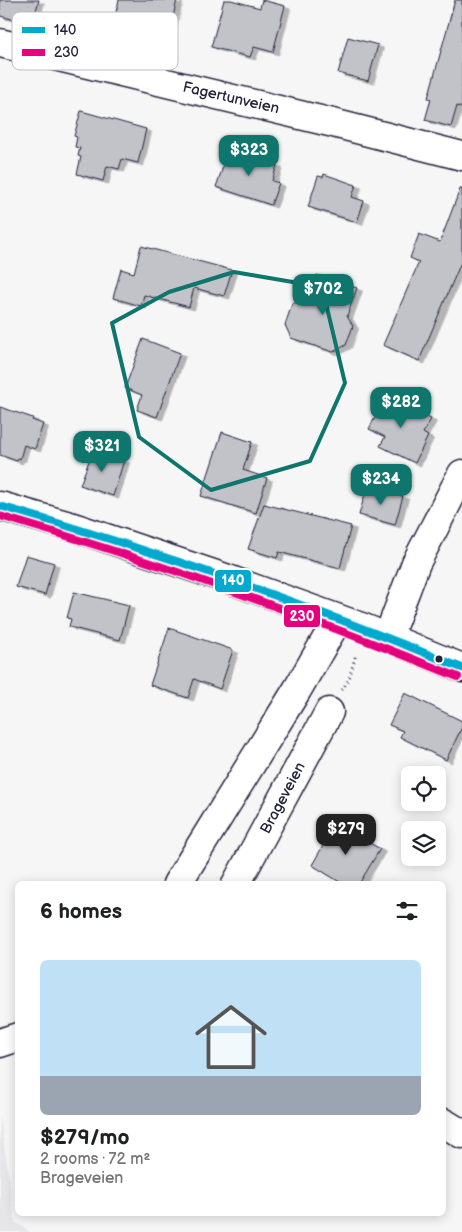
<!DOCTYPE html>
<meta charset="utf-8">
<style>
body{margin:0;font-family:"Balsamiq Sans",sans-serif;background:#f2f2f2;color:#202124;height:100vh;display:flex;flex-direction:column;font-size:19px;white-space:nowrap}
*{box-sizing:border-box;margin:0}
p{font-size:16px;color:#757577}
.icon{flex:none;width:28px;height:28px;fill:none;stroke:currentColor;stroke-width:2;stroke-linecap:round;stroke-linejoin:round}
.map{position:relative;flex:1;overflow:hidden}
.drawer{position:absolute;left:15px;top:881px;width:431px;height:335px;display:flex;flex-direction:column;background:#fff;border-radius:8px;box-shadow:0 2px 12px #0003}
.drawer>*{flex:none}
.controls{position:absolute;left:401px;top:766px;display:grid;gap:10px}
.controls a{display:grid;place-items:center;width:45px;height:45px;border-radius:8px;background:#fff;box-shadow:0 2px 12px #0003;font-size:25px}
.price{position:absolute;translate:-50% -42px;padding:0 11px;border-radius:10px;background:#0f766e;color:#fff;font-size:16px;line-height:32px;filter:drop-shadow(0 1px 2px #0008)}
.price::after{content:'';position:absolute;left:50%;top:30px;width:15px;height:11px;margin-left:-8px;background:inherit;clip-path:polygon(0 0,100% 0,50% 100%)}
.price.current{background:#222;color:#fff}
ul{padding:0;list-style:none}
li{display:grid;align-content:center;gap:10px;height:265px;padding:0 25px}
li+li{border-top:1px solid #e0e0e0}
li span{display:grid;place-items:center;height:155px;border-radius:8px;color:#555}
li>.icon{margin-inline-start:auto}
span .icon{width:90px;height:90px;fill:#fffc;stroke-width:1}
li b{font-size:21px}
h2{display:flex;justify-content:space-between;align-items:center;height:60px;padding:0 25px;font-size:21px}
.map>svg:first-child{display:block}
</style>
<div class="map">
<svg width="462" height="1232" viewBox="0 0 462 1232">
<defs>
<filter id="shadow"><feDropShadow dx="5.5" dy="3" stdDeviation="0" flood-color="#0004"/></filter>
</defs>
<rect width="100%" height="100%" fill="#f6f6f7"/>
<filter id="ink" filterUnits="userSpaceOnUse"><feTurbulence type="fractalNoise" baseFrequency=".02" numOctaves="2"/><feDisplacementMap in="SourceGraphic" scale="10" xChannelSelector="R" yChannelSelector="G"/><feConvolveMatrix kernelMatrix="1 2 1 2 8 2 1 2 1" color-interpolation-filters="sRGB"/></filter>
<g filter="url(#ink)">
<!-- built -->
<polygon fill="#e6e6e9" points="0,1116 15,1222 31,1232 0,1232"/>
<!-- building -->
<g fill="#c2c2c9" stroke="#22223b" filter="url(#shadow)">
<polygon points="0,0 39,0 32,24 0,16"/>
<polygon points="119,0 177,0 169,33 114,20"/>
<polygon points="224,0 231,0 260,8 262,0 285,6 273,52 254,47 250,57 211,47"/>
<polygon points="455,0 462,0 462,108 457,106 451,127 425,120 431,99 428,98"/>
<polygon points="348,37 378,45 368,81 338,73"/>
<polygon points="81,111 146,129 138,163 122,159 119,169 107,166 103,181 77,174 81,157 78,156 80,148 75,147 77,137 74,136"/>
<polygon points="229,149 277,165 272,181 279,183 271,205 216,187"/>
<polygon points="324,174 356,185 352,197 364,201 357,222 308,207 318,176 323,177"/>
<polygon points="460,189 462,189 462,260 419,361 383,345 419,262 410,258 419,234 440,242"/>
<polygon points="141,246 232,270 224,296 194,288 189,307 144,295 141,306 113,298 121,269 134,273"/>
<polygon points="317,275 357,288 347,316 353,326 346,345 333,352 291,338 285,325 292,304 310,296"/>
<polygon points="143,339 180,353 157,417 137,410 142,395 125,388"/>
<polygon points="386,396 431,419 423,433 428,436 415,463 380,446 385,437 369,429"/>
<polygon points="0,407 33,418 32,420 43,424 35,449 24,445 20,459 18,458 17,461 0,455"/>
<polygon points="222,432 252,442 243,470 267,478 256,513 201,496"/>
<polygon points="93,450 124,460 113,496 80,485"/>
<polygon points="367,487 403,496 395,525 359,515"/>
<polygon points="264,504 351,526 340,568 279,552 277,558 248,549"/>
<polygon points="26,555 54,563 45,595 16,587"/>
<polygon points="74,592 129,605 120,640 69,627 71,619 67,618"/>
<polygon points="169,628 233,650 220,689 194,679 188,698 150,685"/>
<polygon points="405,693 462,721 462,727 446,760 400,737 403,731 389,725"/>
<polygon points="336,823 380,849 359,884 343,884 312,865"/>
</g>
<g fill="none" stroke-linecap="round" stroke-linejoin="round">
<!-- minor casing -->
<g stroke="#22223b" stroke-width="31">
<g id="minor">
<polyline points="0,43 329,122 462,156"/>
<polyline points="388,637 416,563 462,474"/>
<polyline points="177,884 297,690 338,619"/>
<polyline points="236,884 329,712"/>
<polyline points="0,1043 18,1037"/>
<polyline points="444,1123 462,1134"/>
</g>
</g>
<!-- major casing -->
<g stroke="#22223b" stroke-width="31">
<polyline id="major" points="0,506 73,527 228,579 364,628 462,668"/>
</g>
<!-- path -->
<polyline stroke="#22223b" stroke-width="3" stroke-dasharray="1 4" stroke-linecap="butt" points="342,690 349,679 356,654"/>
<!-- minor -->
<use href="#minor" stroke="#fff" stroke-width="28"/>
<!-- major -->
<use href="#major" stroke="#fff" stroke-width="28"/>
<!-- bus-1 casing -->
<g stroke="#fff" stroke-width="11">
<path id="bus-1" d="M 0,506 C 157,551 311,606 462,668"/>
</g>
<!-- bus-2 casing -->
<g stroke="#fff" stroke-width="11">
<path id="bus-2" d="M 0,516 C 156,561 308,616 458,677"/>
</g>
<!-- bus-1 -->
<use href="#bus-1" stroke="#00a9ce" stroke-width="8"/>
<!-- bus-2 -->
<use href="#bus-2" stroke="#e5007d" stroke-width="8"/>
</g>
</g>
<!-- marked area -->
<path fill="none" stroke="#0f766e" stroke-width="4" stroke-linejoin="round" d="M 234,272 L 322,287 L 345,383 L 310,461 L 211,490 L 139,437 L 112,323 L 169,292 Z"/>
<!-- markers -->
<circle fill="#22223b" stroke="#fff" stroke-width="2" cx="439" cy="659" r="4.5"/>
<g text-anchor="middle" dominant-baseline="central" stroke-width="4" stroke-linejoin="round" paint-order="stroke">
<!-- street labels -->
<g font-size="15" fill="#22223b" stroke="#fff">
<text transform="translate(231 98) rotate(13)">Fagertunveien</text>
<text transform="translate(283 798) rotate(-62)">Brageveien</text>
</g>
</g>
<!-- legend -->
<rect x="12" y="12" width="166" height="58" rx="8" fill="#fff" stroke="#bdbdc4" stroke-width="1"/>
<rect x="22" y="27" width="23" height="6" fill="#00a9ce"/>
<rect x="22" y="49" width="23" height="7" fill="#e5007d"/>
<g font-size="14" fill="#22223b">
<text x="54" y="35">140</text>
<text x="54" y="57">230</text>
</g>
<g stroke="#fff" stroke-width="2">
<rect x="214" y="569" width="38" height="24" rx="5" fill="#00a9ce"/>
<rect x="283" y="604" width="38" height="24" rx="5" fill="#e5007d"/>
</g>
<g font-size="14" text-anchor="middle" font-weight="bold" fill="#fff">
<text x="233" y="585">140</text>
<text x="302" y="621">230</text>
</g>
</svg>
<div class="controls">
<a><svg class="icon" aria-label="locate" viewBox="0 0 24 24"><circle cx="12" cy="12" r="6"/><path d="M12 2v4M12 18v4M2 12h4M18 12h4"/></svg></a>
<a><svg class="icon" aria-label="layers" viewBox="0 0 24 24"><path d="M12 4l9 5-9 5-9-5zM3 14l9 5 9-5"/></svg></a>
</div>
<b class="price" style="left:249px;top:177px">$323</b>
<b class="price" style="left:323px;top:316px">$702</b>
<b class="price" style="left:401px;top:429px">$282</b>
<b class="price" style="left:102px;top:473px">$321</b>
<b class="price" style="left:381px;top:506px">$234</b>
<b class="price current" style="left:346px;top:856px">$279</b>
<section class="drawer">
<h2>6 homes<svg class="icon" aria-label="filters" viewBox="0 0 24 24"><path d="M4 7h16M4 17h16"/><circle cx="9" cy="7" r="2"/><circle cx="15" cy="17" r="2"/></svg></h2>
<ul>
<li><span style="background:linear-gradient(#bfe0f5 75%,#9aa5b1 0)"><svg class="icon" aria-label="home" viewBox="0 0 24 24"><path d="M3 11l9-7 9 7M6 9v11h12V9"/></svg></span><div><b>$279/mo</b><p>2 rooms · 72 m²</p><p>Brageveien</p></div></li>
</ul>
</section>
</div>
